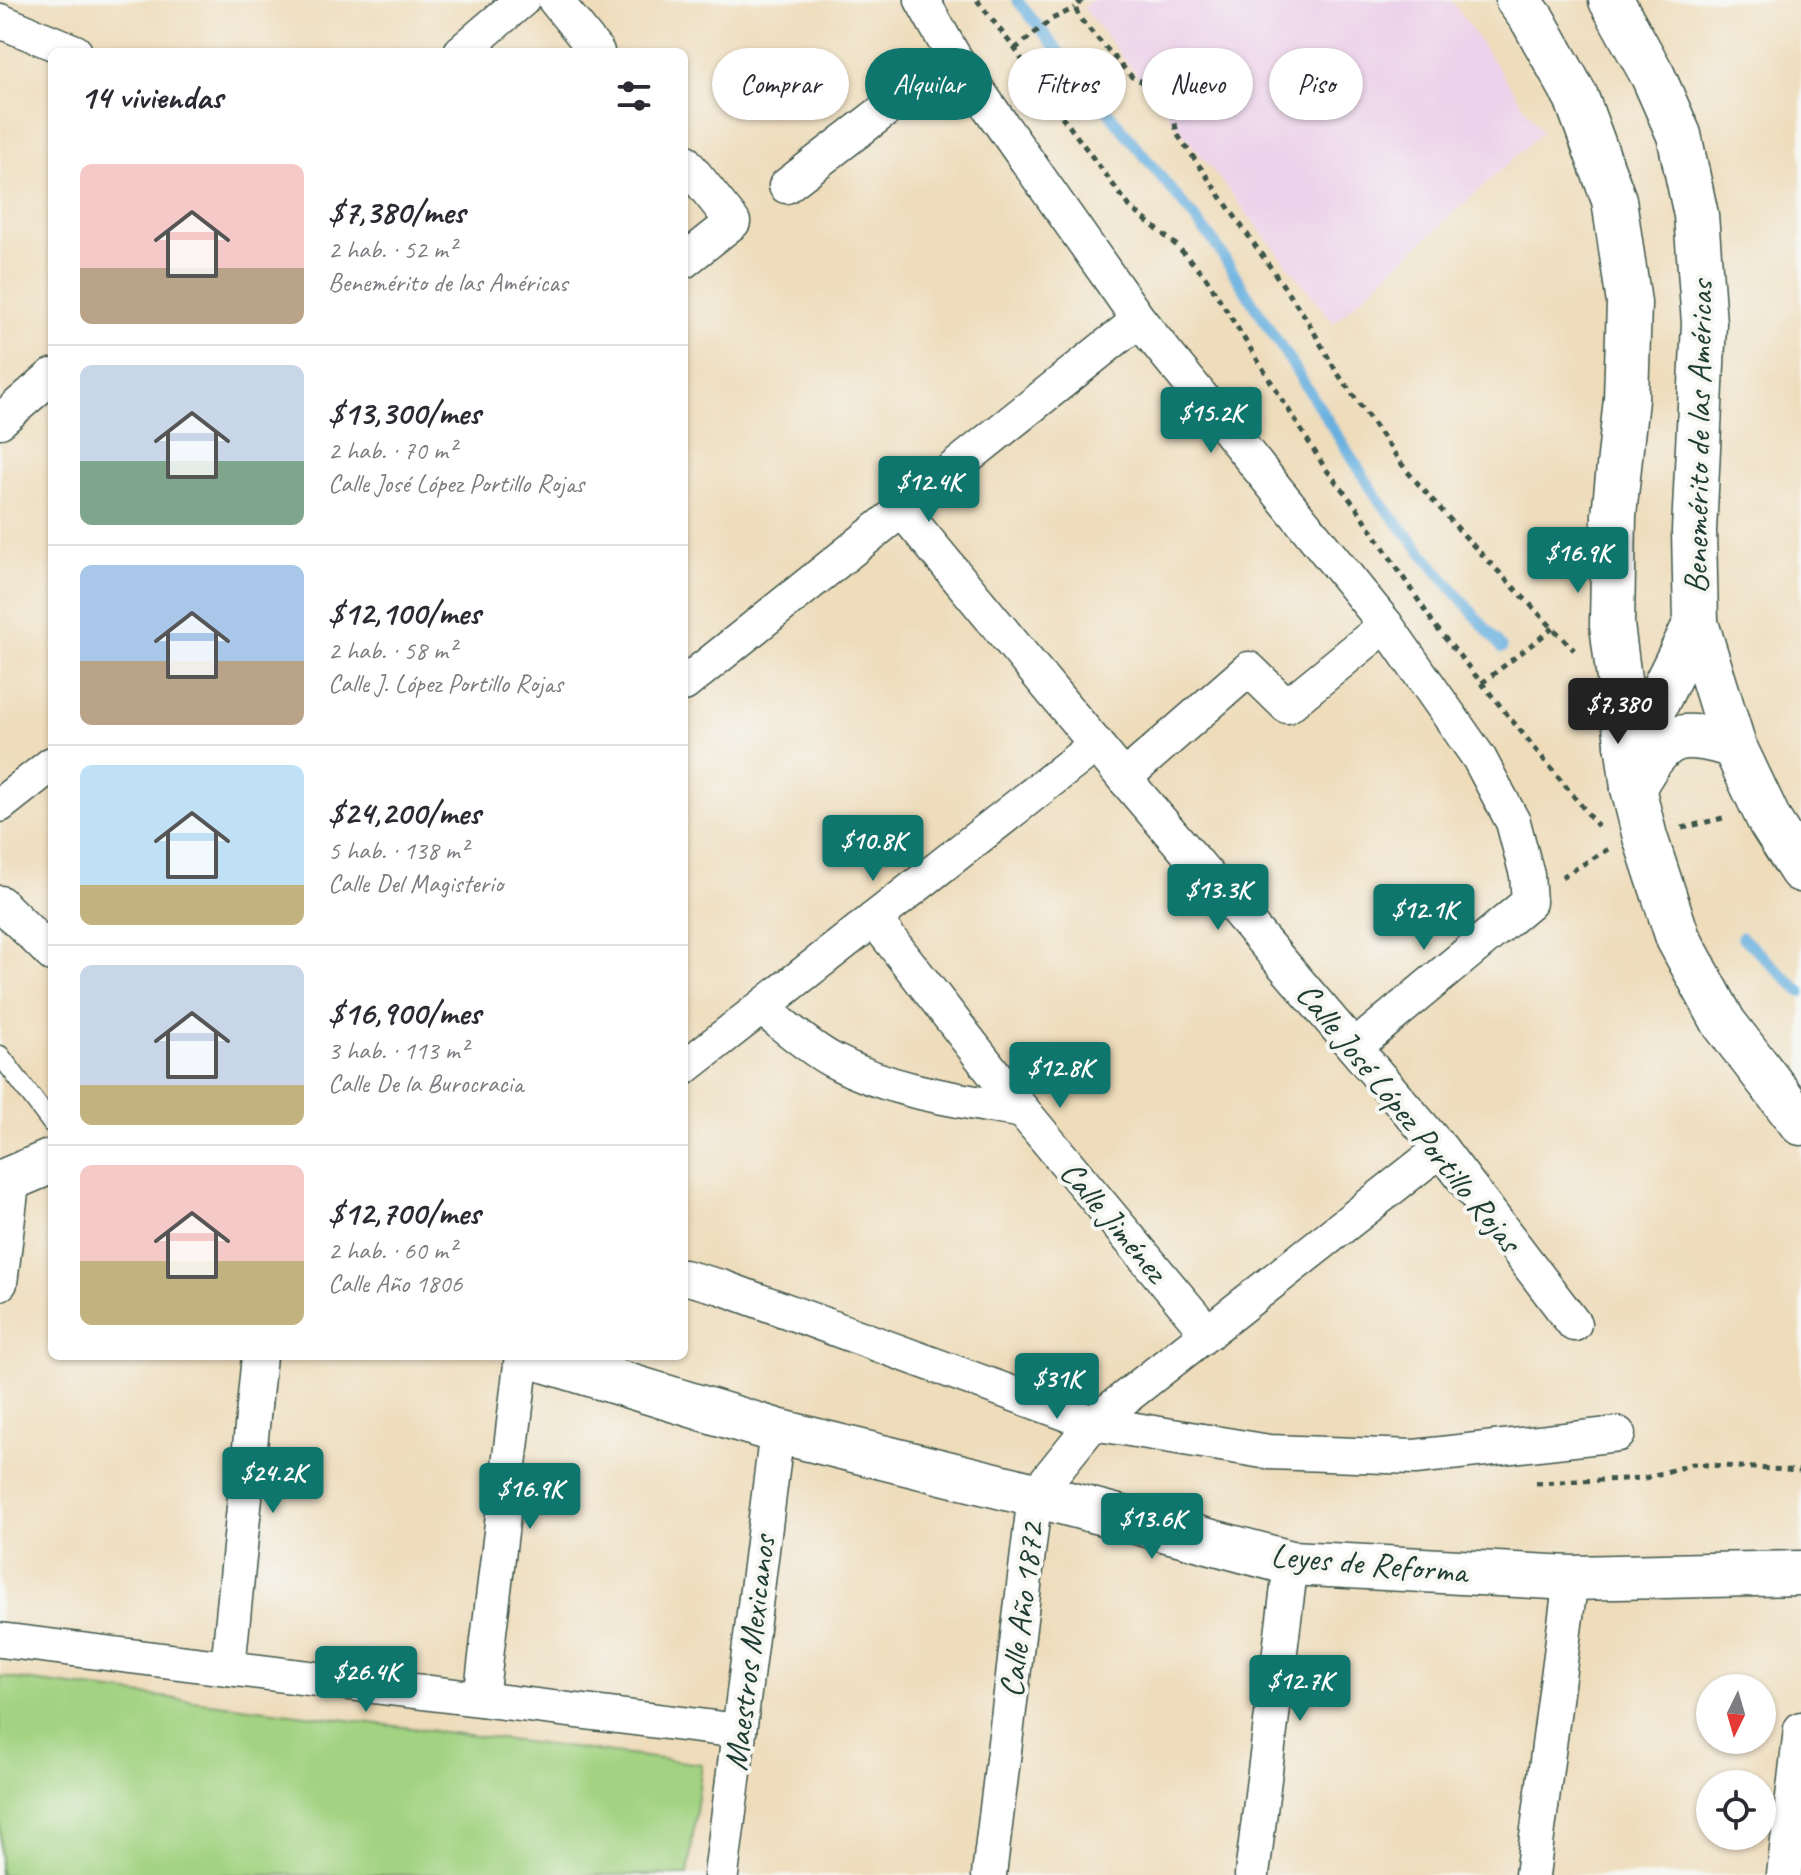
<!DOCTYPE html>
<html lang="es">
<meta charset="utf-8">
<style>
body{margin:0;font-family:Caveat,sans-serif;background:#f7f7f7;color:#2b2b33;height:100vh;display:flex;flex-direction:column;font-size:30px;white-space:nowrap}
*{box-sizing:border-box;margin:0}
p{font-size:26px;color:#7c7c81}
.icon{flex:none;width:44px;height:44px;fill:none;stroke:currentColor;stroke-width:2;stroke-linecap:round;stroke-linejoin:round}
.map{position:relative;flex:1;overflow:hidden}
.sheet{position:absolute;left:48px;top:48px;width:640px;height:1312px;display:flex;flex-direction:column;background:#fff;border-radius:12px;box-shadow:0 2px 6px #0004}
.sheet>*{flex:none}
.banner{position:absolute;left:712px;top:48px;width:760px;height:72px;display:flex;gap:16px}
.needle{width:52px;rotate:185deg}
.controls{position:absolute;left:1696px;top:1674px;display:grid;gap:16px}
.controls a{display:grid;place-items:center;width:80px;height:80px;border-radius:50%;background:#fff;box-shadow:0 2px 6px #0004;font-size:40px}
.price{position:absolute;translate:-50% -68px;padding:0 18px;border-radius:8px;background:#0f766e;color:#fff;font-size:26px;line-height:52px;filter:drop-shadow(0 2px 4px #0008)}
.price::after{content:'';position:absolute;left:50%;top:48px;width:24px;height:18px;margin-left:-12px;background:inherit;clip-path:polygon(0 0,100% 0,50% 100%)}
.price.active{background:#222;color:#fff}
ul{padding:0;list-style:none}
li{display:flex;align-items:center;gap:24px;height:200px;padding:0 32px}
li+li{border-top:2px solid #e1e1e2}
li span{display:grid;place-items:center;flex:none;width:224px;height:160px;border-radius:12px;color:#555}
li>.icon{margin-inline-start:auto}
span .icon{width:96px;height:96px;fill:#fffc;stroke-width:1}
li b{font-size:34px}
h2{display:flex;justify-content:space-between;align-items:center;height:96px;padding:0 32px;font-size:34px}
.tag{padding:0 28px;border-radius:36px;background:#fff;box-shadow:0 2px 6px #0004;font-size:28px;line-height:72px}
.tag.active{background:#0f766e;color:#fff}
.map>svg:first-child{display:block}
</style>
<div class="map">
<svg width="1801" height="1875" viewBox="0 0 1801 1875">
<rect width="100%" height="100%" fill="#f6f6f2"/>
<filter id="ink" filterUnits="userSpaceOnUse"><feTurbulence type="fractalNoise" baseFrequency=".0125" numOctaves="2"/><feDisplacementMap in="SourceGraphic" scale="16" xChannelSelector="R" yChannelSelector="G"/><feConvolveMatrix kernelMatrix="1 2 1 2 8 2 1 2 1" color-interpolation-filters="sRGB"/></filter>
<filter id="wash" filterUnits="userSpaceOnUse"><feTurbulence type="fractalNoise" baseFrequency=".006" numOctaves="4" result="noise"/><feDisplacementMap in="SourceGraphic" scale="32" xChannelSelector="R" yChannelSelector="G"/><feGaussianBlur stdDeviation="1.8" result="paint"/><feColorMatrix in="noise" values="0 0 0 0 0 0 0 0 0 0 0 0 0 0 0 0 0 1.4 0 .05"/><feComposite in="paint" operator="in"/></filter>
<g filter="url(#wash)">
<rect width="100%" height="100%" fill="#eedcba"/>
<!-- built -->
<polygon fill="#ecd1ea" points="1092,0 1451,0 1542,132 1334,323 1083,7"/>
<!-- green -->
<polygon fill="#a3d382" stroke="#61885b" stroke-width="2" points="0,1677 702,1764 688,1875 0,1875"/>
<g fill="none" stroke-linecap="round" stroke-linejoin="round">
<!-- stream -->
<g stroke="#68b0df" stroke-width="11">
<polyline points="1017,0 1214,242 1380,502 1502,648"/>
<polyline points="1742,937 1801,992"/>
</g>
</g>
</g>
<g filter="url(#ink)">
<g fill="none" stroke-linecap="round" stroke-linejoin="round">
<!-- lane casing -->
<g stroke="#3e5548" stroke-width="21">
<polyline id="lane" points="0,1055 52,1124"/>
</g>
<!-- street casing -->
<g stroke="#3e5548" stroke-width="37">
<g id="street">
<polyline points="555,0 597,52"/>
<polyline points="922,0 954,57 1139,320 1386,625 1479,758 1513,822 1527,875 1529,902 1355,1047"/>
<polyline points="0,21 75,52"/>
<polyline points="461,52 522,0"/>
<polyline points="684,161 733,222 684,261"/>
<polyline points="786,186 954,57"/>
<polyline points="0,421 52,376"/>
<polyline points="901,509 1124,778 1441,1149 1574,1324"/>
<polyline points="684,684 1139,320"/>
<polyline points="1124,778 1249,669 1287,706 1386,625"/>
<polyline points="0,805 52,764"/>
<polyline points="0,903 52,954"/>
<polyline points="874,919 1023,1111 1208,1333"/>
<path d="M 763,1009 C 785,1026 808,1047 832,1060 C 892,1092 958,1100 1023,1111"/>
<polyline points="684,1068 1097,744"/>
<polyline points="684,1277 721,1287 1093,1423 1269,1452 1415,1457 1618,1434"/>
<polyline points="0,1283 13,1176"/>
<polyline points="0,1640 739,1731"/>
<polyline points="228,1668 259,1356"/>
<polyline points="481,1699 522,1356"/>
<polyline points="721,1875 777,1431"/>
<polyline points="989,1875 1035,1495 1093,1423 1441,1149"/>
<polyline points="1252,1875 1291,1563"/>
<polyline points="1532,1875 1571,1578"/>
<polyline points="1784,1875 1801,1729"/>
</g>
</g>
<!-- secondary casing -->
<g stroke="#3e5548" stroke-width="47">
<g id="secondary">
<polyline points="1518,0 1533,20 1576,97 1614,200 1629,303 1626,399 1614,515 1612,625 1633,788 1645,837 1678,938 1724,1023 1801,1123"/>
<polyline points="1611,0 1653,76 1679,135 1696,215 1704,323 1694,531 1696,623 1734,746 1770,822 1801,870"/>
<polyline points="1627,745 1653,710 1696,623"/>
<path d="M 1633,788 C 1663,736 1674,727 1734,746"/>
<polyline points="0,1183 52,1161"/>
<polyline points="531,1356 777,1431 1035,1495 1291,1563 1571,1578 1801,1573"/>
</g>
</g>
<!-- path -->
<g stroke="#3e5548" stroke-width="5" stroke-dasharray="6 6" stroke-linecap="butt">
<polyline points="977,0 1015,49 1039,86 1130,207 1176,245 1205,276 1325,468 1360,512 1436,627 1598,826"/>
<polyline points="1082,0 1075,8 1081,20 1132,77 1154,87 1172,109 1177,134 1306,318 1336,371 1406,470 1469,541 1574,650"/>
<polyline points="1015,49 1052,19 1075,8"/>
<polyline points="1482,683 1553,628"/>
<polyline points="1682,828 1723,818"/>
<polyline points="1562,877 1608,849"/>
<polyline points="1536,1483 1645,1478 1693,1464 1801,1471"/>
</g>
<!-- lane -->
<use href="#lane" stroke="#fff" stroke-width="18"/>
<!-- street -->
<use href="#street" stroke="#fff" stroke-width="34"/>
<!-- secondary -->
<use href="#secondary" stroke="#fff" stroke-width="44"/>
</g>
</g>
<g text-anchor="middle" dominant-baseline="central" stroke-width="8" stroke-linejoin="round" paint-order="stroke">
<!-- street labels -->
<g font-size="34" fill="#1f3d34" stroke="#f6f6f2">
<text transform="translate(1698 437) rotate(-89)">Benemérito de las Américas</text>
<text transform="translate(1409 1117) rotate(51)">Calle José López Portillo Rojas</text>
<text transform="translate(1114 1221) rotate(50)">Calle Jiménez</text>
<text transform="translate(1369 1563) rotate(5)">Leyes de Reforma</text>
<text transform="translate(1021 1610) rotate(-83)">Calle Año 1872</text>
<text transform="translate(749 1653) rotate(-83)">Maestros Mexicanos</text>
</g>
</g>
</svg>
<div class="controls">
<a><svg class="needle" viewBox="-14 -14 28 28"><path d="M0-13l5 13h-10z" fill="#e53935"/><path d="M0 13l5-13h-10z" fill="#7c7c81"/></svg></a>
<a><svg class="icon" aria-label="locate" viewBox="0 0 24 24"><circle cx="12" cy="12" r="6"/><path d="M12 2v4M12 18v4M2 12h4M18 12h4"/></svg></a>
</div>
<b class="price" style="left:1211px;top:455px">$15.2K</b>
<b class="price" style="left:929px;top:524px">$12.4K</b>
<b class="price" style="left:1578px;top:595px">$16.9K</b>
<b class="price active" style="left:1618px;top:746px">$7,380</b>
<b class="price" style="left:873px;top:883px">$10.8K</b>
<b class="price" style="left:1218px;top:932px">$13.3K</b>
<b class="price" style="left:1424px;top:952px">$12.1K</b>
<b class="price" style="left:1060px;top:1110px">$12.8K</b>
<b class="price" style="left:1057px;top:1421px">$31K</b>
<b class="price" style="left:273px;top:1515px">$24.2K</b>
<b class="price" style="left:530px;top:1531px">$16.9K</b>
<b class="price" style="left:1152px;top:1561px">$13.6K</b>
<b class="price" style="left:366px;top:1714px">$26.4K</b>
<b class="price" style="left:1300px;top:1723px">$12.7K</b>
<div class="banner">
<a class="tag">Comprar</a>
<a class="tag active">Alquilar</a>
<a class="tag">Filtros</a>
<a class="tag">Nuevo</a>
<a class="tag">Piso</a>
</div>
<section class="sheet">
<h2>14 viviendas<svg class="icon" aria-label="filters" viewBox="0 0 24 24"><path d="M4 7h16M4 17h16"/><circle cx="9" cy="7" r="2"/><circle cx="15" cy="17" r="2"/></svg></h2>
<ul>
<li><span style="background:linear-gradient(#f6c9c9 65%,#b9a48a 0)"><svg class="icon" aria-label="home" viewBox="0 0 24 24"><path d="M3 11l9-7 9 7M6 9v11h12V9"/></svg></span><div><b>$7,380/mes</b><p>2 hab. · 52 m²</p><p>Benemérito de las Américas</p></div></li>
<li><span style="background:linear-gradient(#c9d6e8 60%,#7fa58c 0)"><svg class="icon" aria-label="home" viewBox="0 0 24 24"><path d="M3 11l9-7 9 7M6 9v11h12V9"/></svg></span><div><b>$13,300/mes</b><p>2 hab. · 70 m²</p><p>Calle José López Portillo Rojas</p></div></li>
<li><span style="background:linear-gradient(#a9c7e8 60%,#b9a48a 0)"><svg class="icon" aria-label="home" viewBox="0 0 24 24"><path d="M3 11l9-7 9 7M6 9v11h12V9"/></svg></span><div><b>$12,100/mes</b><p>2 hab. · 58 m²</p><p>Calle J. López Portillo Rojas</p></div></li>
<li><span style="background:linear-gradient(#bfe0f5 75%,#c2b280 0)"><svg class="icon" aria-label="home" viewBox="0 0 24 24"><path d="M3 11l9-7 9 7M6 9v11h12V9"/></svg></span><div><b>$24,200/mes</b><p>5 hab. · 138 m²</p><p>Calle Del Magisterio</p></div></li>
<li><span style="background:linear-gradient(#c9d6e8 75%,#c2b280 0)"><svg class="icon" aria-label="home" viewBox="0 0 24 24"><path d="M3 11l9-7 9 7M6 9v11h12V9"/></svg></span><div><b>$16,900/mes</b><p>3 hab. · 113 m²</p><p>Calle De la Burocracia</p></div></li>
<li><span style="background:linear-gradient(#f6c9c9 60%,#c2b280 0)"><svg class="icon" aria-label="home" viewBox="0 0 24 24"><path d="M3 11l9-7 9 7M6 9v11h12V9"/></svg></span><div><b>$12,700/mes</b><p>2 hab. · 60 m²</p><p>Calle Año 1806</p></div></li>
</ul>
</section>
</div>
